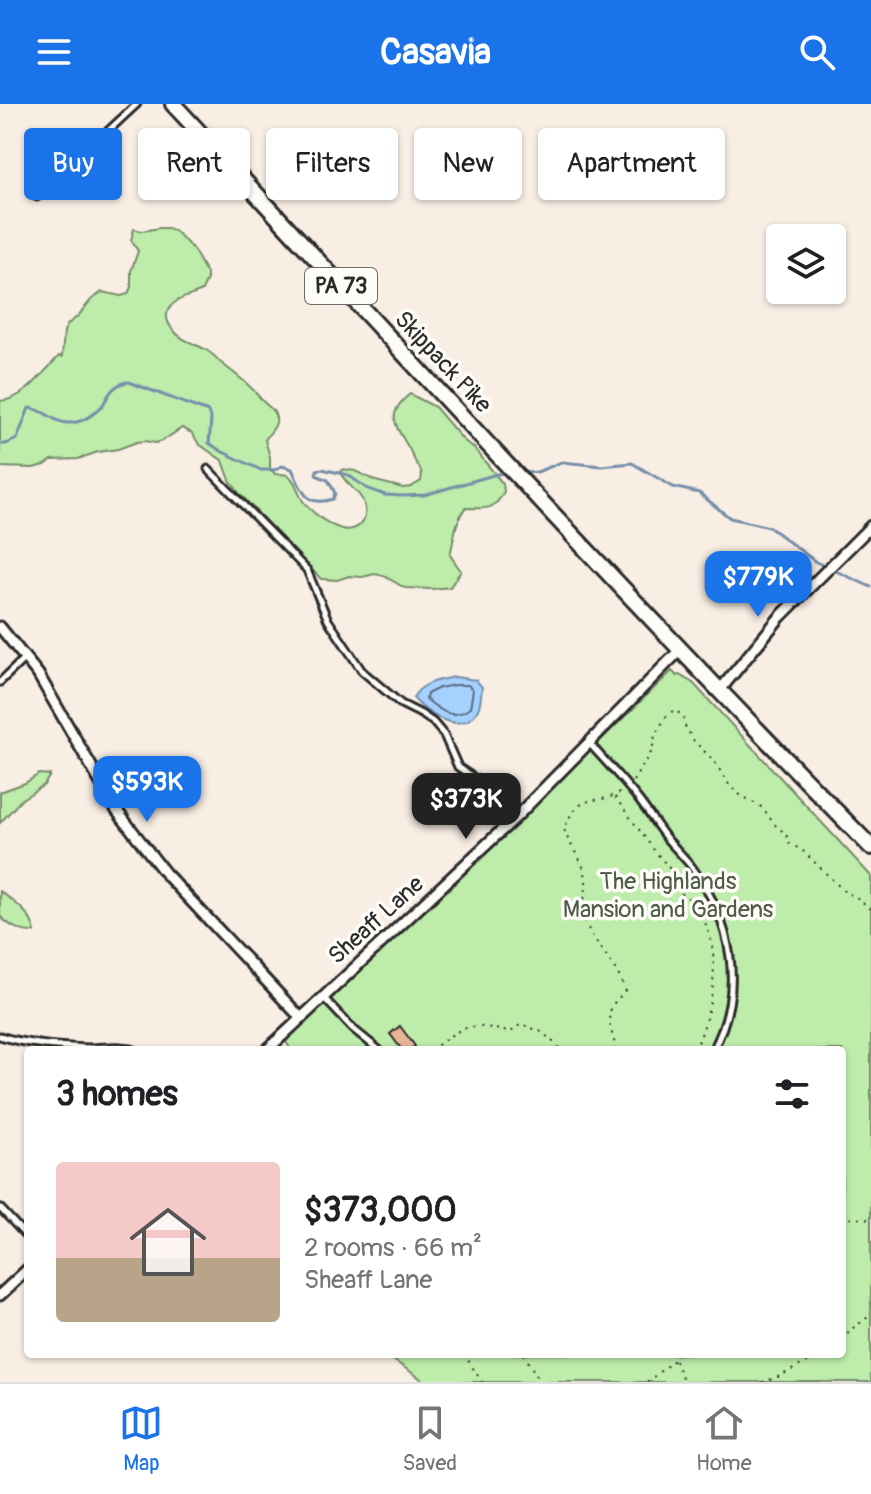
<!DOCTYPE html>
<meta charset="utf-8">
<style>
body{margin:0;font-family:Pangolin,sans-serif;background:#f6f6f6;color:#202124;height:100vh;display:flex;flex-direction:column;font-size:30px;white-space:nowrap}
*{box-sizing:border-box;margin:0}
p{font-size:26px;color:#757577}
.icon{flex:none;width:44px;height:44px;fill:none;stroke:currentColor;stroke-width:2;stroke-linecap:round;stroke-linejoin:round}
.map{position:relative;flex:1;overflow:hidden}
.drawer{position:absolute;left:24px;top:942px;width:822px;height:312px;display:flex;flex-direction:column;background:#fff;border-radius:8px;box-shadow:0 2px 6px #0004}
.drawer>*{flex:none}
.top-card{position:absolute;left:24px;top:24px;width:824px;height:72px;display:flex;gap:16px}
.fabs{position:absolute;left:766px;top:120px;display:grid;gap:16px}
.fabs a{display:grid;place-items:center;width:80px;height:80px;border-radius:8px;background:#fff;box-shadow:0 2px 6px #0004;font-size:40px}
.price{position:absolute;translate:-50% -68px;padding:0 18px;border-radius:16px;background:#1a73e8;color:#fff;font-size:26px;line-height:52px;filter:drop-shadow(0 2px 4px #0008)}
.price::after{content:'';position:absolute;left:50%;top:48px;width:24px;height:18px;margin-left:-12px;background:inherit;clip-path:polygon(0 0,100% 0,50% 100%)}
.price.selected{background:#222;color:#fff}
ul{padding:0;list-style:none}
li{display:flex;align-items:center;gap:24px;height:200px;padding:0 32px}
li span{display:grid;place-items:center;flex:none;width:224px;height:160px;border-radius:8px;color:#555}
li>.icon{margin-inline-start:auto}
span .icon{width:96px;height:96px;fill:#fffc;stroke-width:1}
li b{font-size:34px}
h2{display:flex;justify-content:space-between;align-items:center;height:96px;padding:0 32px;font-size:34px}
.chip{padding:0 28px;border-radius:8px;background:#fff;box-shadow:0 2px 6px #0004;font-size:28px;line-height:72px}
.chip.selected{background:#1a73e8;color:#fff}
header{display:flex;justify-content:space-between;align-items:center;height:104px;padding:0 32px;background:#1a73e8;color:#fff;font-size:36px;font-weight:800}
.tabs{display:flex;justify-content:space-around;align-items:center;height:112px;border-top:2px solid #e0e0e0;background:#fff;font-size:22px;color:#757577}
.tabs a{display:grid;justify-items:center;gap:4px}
.tabs .selected{color:#1a73e8}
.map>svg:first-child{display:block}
</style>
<header><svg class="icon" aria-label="menu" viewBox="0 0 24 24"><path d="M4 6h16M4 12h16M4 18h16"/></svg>Casavia<svg class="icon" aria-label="search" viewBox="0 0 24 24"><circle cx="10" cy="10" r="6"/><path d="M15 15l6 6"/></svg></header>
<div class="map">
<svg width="871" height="1278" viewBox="0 0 871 1278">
<rect width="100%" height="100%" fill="#f9eee4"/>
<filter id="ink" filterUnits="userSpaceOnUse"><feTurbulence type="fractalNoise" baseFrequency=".0125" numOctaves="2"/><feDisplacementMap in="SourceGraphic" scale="16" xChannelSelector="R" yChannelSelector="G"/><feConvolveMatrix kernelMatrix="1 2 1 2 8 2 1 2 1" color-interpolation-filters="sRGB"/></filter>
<g filter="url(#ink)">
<!-- green -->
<g fill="#beecaa" stroke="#748c6a" stroke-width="2">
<path d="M 160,124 L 168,124 L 176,128 L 193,145 L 207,170 L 207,175 L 202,187 C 190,193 171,194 167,210 C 166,216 170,223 174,227 C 183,238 195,239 206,246 C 211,249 216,253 220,258 C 235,270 250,280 261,295 C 266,302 275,305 276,314 C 278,322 269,329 265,336 L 270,353 L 270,364 L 275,370 C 277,370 286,370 287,371 C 297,376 297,389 303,397 C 313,411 351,442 364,415 C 366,411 365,402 363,397 C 358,386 345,380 340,368 L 343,365 L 355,367 L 376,377 L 403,384 L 411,383 L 421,377 C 424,365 417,363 413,353 C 403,328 379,314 410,290 L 435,303 L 463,336 L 474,344 L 503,380 L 504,388 C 493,408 486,404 465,404 C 454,420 455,433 450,451 L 461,467 L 450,483 L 432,485 L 405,484 L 384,472 L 375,470 L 362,473 L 349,472 L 337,476 L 321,475 L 239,389 L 230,376 L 223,357 L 199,340 L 192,329 L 182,324 L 162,337 L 155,339 L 145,337 L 137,338 L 118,345 L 98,348 L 78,355 L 52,356 L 45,361 L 33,364 L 0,363 L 0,297 C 25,296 43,268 59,252 L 62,253 L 64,227 L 68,220 L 78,212 L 91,196 L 102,188 L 121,192 L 128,190 L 131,183 L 131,167 L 138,147 L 131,136 L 134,125 L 142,127 Z"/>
<polygon points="672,567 677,572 679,571 693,579 871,772 871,1278 422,1278 420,1274 393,1256 404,1250 842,1250 842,946 291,946 285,936 511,723"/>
<polygon points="39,670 50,671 44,681 22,695 0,719 0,688 25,679"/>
<path d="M 0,787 C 15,799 31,808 35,828 C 22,829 9,822 0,812 Z"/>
</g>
<!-- water -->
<path fill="#a4d1ff" stroke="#748faa" stroke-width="2" d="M 455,573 L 476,576 L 482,583 C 481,591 481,603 476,609 C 459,632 426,609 413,594 C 420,579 439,576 455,573 Z"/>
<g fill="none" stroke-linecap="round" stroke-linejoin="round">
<!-- shore -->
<path stroke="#5b6d80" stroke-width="2" d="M 455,581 L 468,581 L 473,586 L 470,604 C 452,617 441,607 426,595 L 427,590 L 439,584 Z"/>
<!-- stream -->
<g stroke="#748faa" stroke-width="3">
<path d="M 0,340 L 6,340 L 17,335 L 29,304 C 44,304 54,320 69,319 C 81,319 94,311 102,302 C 107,295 109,287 117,282 C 120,280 125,278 129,278 L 208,308 L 211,316 L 209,339 L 221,347 L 261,366 L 274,366 L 282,362 L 292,365 C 302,386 305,404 333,395 L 335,389 L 328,376 L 316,371 L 317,366 L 322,365 L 348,371 L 366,384 L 385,391 L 402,392 L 424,391 L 497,370 L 508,369"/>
<polyline points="523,369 537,368 562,358 602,362 632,359 673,383 699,389 730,414 769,423 816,458 871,483"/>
</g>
</g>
<!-- building -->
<polygon fill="#e7b498" stroke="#2b2b2b" stroke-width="2" points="400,922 415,942 410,946 402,946 390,930"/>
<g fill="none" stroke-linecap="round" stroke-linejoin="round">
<!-- lane casing -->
<g stroke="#2b2b2b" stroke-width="11">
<g id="lane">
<polyline points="37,93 137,0"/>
<polyline points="208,365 307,466 328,516 362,567 401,600 421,610 433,618 444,631 458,663 486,682 515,712"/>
<polyline points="0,578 25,554"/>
<path d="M 590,640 C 606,658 623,676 638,695 C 648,708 657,722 667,735 C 675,744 684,753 691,762 C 732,817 746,884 713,946"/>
<polyline points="323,893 352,924 379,946"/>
<path d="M 0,932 C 28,941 60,943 90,944 C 106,944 118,940 134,946"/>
<polyline points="0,1104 28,1134"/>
</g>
</g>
<!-- street casing -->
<g stroke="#2b2b2b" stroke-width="15">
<g id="street">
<polyline points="0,523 38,570 117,707 165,769 301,914"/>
<polyline points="720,586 780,513 871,422"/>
<polyline points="267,946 516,713 681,545"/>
<polyline points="0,1191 28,1165"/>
</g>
</g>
<!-- primary casing -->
<g stroke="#2b2b2b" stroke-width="20">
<path id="primary" d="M 173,0 C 404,249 633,501 871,743"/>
</g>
<!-- path -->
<g stroke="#2b2b2b" stroke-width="2" stroke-dasharray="2 6" stroke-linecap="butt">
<polyline points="633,677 652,647 655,631 666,613 674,606 682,611 685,622 694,637 714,657 730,682 737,689 763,704 774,720 786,730 789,739 803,747 846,789 855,792 871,805"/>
<path d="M 615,693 L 654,746 L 675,771 L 674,784 C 681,792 692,794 698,804 C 724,849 714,901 695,946"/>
<path d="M 431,946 C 448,934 462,919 484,923 C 494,924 501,927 511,928 L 521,920 L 542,928 L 562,946"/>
<path d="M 616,946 C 614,931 604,915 613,901 C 616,895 622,892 625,886 C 616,859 597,844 586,820 C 579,805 587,791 586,776 C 585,756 568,742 564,724 C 568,716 572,707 579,702 C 592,692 606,699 622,687"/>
<polyline points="842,1114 871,1115"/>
<polyline points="842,1236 853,1224 871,1211"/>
<polyline points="464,1250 482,1278"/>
<polyline points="524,1250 540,1278"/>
<polyline points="675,1257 684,1278"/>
<polyline points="647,1278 674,1256 676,1250"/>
<polyline points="762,1278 776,1274 823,1250"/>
</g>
<!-- lane -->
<use href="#lane" stroke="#fdfcf7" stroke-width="5"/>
<!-- street -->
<use href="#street" stroke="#fdfcf7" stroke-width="9"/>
<!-- primary -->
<use href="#primary" stroke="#fdfcf7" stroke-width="14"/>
</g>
</g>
<g text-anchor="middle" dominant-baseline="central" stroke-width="7" stroke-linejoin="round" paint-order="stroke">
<!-- shield labels -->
<rect fill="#fdfcf7" stroke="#6a6a68" stroke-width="2" x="305" y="164" width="72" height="36" rx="6"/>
<g font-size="22" font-weight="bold" fill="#2b2b2b">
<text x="341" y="182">PA 73</text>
</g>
<!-- street labels -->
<g font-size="24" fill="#2b2b2b" stroke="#fdfcf7">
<text transform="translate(443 258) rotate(47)">Skippack Pike</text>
<text transform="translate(376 816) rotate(-42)">Sheaff Lane</text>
</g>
<!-- park labels -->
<g font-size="24" fill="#505b4b" stroke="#fdfcf7">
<text x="668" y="777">The Highlands<tspan x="668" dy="28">Mansion and Gardens</tspan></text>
</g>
</g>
</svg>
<div class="fabs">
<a><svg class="icon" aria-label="layers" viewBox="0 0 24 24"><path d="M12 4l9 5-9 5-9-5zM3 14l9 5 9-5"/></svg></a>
</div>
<b class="price" style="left:758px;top:515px">$779K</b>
<b class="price" style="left:147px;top:720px">$593K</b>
<b class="price selected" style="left:466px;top:737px">$373K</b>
<div class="top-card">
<a class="chip selected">Buy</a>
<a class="chip">Rent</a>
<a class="chip">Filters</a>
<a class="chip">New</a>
<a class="chip">Apartment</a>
</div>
<section class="drawer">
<h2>3 homes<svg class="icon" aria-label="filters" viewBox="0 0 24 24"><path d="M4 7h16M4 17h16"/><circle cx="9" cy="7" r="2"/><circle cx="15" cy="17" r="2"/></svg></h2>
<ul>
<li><span style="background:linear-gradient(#f6c9c9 60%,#b9a48a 0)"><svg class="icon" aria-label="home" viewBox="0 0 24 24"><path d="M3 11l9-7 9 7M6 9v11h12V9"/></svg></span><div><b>$373,000</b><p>2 rooms · 66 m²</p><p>Sheaff Lane</p></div></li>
</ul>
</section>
</div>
<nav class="tabs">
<a class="selected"><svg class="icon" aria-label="map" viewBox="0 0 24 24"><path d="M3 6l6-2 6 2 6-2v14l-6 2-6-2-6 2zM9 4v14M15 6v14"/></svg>Map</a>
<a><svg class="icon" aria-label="saved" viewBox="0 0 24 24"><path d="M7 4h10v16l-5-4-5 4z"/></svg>Saved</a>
<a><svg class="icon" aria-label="home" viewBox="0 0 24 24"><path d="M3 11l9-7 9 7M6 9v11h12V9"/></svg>Home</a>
</nav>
